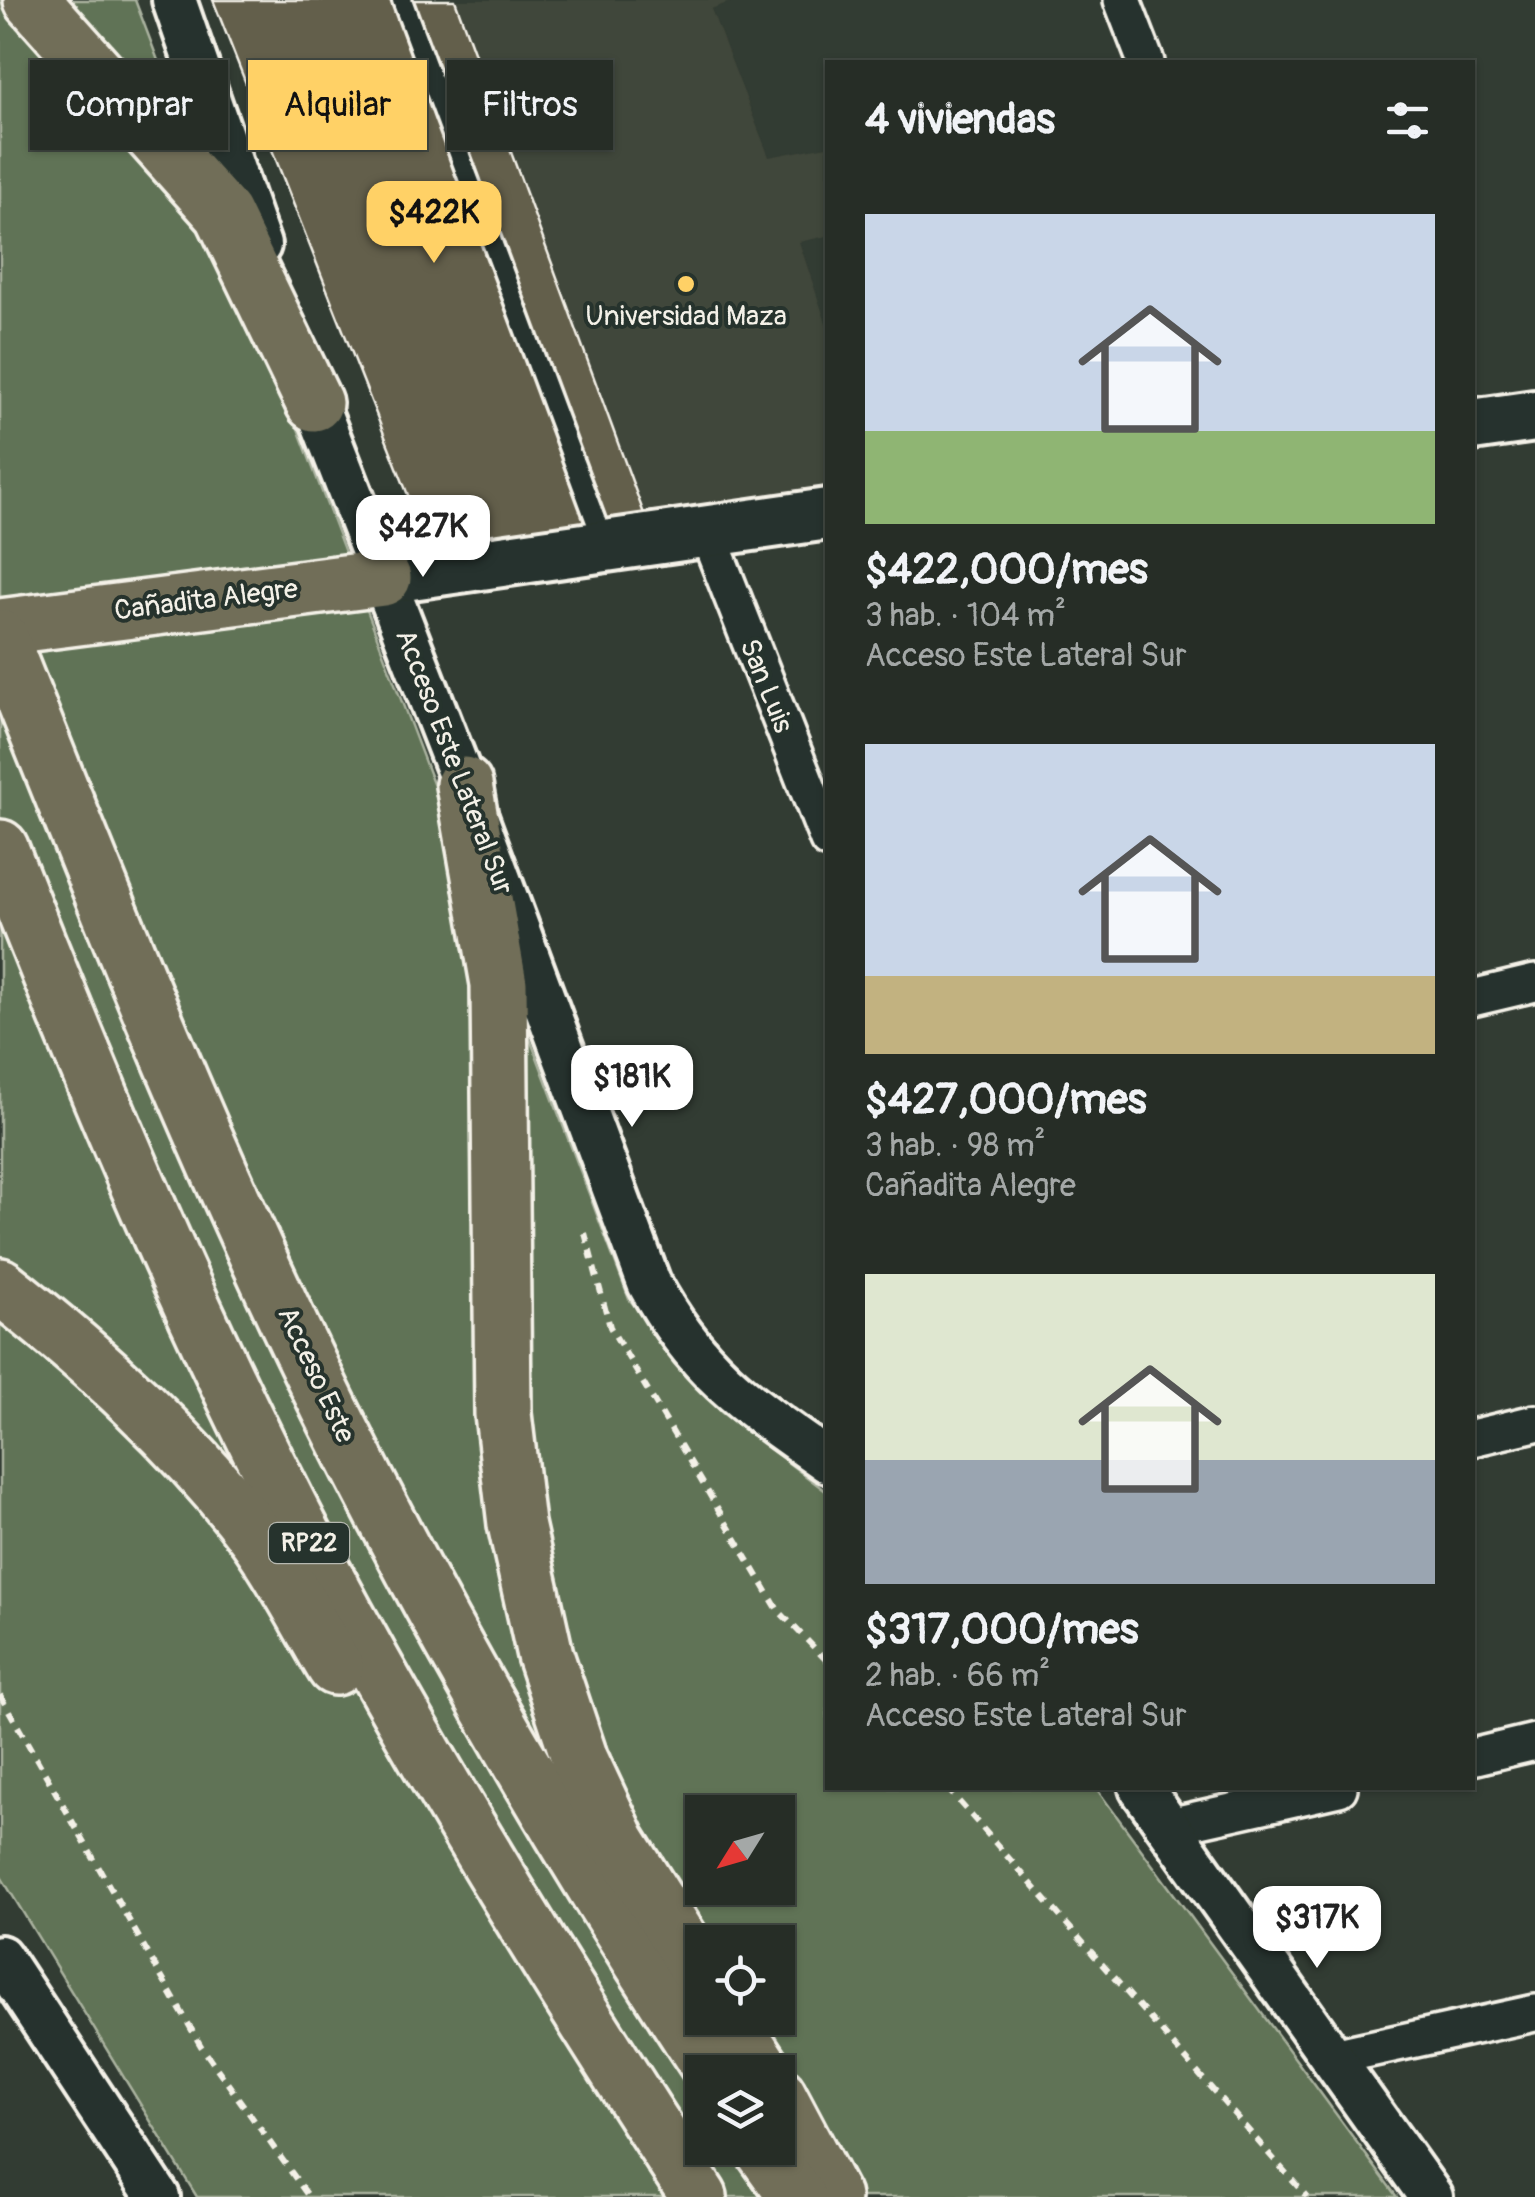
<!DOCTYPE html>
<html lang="es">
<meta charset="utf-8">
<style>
body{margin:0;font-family:Pangolin,sans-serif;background:#323932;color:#f1f3f6;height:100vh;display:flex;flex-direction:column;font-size:38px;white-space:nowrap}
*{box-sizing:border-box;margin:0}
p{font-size:32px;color:#a4a8a7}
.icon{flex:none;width:55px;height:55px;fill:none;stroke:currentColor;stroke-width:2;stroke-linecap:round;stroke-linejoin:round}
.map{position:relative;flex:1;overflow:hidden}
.panel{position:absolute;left:825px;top:60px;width:650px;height:1730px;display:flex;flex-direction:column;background:#262d26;border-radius:0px;box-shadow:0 2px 8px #0004,0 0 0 2px #424943}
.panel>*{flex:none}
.banner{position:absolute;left:30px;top:60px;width:645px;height:90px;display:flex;gap:20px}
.needle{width:65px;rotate:233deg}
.fabs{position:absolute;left:685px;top:1795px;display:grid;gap:20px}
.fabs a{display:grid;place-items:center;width:110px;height:110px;border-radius:0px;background:#262d26;box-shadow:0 2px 8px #0004,0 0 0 2px #424943;font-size:50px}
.price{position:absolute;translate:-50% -85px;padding:0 22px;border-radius:20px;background:#fff;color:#222;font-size:32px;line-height:65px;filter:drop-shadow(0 2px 5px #0008)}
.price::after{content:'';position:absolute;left:50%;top:60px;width:30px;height:22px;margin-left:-15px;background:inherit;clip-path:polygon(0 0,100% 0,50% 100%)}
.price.on{background:#ffd166;color:#111}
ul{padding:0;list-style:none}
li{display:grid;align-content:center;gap:20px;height:530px;padding:0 40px}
li span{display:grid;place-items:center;height:310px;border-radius:0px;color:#555}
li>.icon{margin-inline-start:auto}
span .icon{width:180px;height:180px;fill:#fffc;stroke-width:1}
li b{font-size:42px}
h2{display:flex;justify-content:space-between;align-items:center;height:120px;padding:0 40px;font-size:42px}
.pill{padding:0 35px;border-radius:0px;background:#262d26;box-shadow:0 2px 8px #0004,0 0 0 2px #424943;font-size:35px;line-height:90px}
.pill.on{background:#ffd166;color:#111}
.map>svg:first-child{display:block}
</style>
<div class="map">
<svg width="1535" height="2197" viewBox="0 0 1535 2197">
<rect width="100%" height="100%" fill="#323c33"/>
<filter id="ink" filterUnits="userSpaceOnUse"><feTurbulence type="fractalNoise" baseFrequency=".01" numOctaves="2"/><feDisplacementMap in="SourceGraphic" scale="20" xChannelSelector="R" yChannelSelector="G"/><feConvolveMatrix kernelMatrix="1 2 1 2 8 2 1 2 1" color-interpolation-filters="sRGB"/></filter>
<g filter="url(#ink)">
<!-- built -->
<polygon fill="#41463a" points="455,0 735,0 711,9 769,157 827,146 827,236 799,242 827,326 827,501 647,522"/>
<!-- green -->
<path fill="#607356" stroke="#aab29f" stroke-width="2.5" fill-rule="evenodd" d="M 0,0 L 135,0 L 629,1299 L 721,1412 L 827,1492 L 828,1788 L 1096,1788 L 1397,2197 L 197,2197 L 0,1875 ZM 702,1812 L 778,1812 L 778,1888 L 702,1888 ZM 702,1942 L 778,1942 L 778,2018 L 702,2018 ZM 702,2072 L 778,2072 L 778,2148 L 702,2148 Z"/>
<!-- building -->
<polygon fill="#635f4c" stroke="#f4f1e8" stroke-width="2.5" points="213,0 455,0 647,522 430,551"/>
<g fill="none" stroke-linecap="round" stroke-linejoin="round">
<!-- service casing -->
<g stroke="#f4f1e8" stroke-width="25">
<polyline id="service" points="402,0 604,543"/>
</g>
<!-- minor casing -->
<g stroke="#f4f1e8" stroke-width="42">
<g id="minor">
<polyline points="1122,0 1146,62"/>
<polyline points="707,532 828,840"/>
<polyline points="1472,998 1535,983"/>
<polyline points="1472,1438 1535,1423"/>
<polyline points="1472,1757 1535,1742"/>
<polyline points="1169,1826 1339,1788"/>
<polyline points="1333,2057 1535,2013"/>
</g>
</g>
<!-- tertiary casing -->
<g stroke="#f4f1e8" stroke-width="50">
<g id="tertiary">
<polyline points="174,0 259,245"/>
<path d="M 304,374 L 464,785 L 649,1283 C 696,1371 748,1405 828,1461"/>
<polyline points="1141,1788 1431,2197"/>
<polyline points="0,1957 158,2197"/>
</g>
</g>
<!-- secondary casing -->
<g stroke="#f4f1e8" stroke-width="58">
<g id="secondary">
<polyline points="1472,425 1535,416"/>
<polyline points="383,578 828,514"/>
</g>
</g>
<!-- primary casing -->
<g stroke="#f4f1e8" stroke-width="62">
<polyline id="primary" points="0,627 383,578"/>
</g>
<!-- motorway casing -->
<g stroke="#f4f1e8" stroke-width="62">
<g id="motorway">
<polyline points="32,0 223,214 314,403"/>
<path d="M 0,638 C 103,897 206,1158 330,1409 C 444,1638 572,1859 713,2072"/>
<polyline points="464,785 499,984 503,1414 516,1524 545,1655 580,1760 618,1841 702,1975"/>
<path d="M 0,848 C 102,1108 212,1370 346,1615 C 455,1814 575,2006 699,2197"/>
<path d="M 0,1286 C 94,1360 184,1440 256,1536 C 286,1577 309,1624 335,1667"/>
<polyline points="729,2018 764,2072"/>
<polyline points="778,2095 832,2197"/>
<polyline points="762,2148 797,2197"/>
</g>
</g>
<!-- path -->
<g stroke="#f4f1e8" stroke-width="6" stroke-dasharray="10 8" stroke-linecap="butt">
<polyline points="585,1233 610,1327 778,1610 828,1662"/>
<polyline points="0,1695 201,2046 309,2197"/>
<polyline points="947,1788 1307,2197"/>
</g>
<!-- service -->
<use href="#service" stroke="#26332d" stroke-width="18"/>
<!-- minor -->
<use href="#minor" stroke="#26332d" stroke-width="35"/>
<!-- tertiary -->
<use href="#tertiary" stroke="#26332d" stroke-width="42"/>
<!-- secondary -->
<use href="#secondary" stroke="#26332d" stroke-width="50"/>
<!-- primary -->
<use href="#primary" stroke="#716e59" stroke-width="55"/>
<!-- motorway -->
<use href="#motorway" stroke="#716e59" stroke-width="55"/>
</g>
</g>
<!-- markers -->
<circle fill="#ffd166" stroke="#26332d" stroke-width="4" cx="686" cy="284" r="10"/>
<g text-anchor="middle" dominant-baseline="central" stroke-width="8" stroke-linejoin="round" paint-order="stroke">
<!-- shield labels -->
<rect fill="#26332d" stroke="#b6b8b0" stroke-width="2.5" x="269" y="1523" width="80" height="40" rx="8"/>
<g font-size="25" font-weight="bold" fill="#f4f1e8">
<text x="309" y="1543">RP22</text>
</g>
<!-- poi labels -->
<g font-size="28" fill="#f4f1e8" stroke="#26332d">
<text x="686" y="316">Universidad Maza</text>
</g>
<!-- street labels -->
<g font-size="28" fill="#f4f1e8" stroke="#26332d">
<text transform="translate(206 600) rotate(-7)">Cañadita Alegre</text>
<text transform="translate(766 686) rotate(68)">San Luis</text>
<text transform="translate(454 762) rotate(69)">Acceso Este Lateral Sur</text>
<text transform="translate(316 1375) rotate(65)">Acceso Este</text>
</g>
</g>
</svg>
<div class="fabs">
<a><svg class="needle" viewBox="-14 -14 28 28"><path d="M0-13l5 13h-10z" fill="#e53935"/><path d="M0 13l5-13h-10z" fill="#a4a8a7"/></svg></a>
<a><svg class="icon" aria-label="locate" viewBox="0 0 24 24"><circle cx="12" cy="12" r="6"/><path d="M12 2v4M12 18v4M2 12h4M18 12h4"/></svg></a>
<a><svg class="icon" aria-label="layers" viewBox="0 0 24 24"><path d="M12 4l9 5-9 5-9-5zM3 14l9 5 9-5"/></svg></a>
</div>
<b class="price on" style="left:434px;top:266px">$422K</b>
<b class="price" style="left:423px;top:580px">$427K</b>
<b class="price" style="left:632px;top:1130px">$181K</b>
<b class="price" style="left:1317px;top:1971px">$317K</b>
<div class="banner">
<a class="pill">Comprar</a>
<a class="pill on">Alquilar</a>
<a class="pill">Filtros</a>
</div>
<section class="panel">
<h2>4 viviendas<svg class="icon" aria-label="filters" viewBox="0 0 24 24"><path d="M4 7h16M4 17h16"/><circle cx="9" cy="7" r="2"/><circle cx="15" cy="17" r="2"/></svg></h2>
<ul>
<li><span style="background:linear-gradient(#c9d6e8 70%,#8fb573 0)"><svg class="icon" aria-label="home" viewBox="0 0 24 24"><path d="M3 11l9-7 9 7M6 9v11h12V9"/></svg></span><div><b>$422,000/mes</b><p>3 hab. · 104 m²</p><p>Acceso Este Lateral Sur</p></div></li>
<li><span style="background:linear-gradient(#c9d6e8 75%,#c2b280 0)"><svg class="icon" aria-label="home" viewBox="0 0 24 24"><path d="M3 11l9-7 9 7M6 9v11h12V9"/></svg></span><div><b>$427,000/mes</b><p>3 hab. · 98 m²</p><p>Cañadita Alegre</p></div></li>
<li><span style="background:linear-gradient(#dfe7d0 60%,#9aa5b1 0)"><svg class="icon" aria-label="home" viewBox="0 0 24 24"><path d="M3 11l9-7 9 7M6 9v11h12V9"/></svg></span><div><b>$317,000/mes</b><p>2 hab. · 66 m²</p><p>Acceso Este Lateral Sur</p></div></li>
</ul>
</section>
</div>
